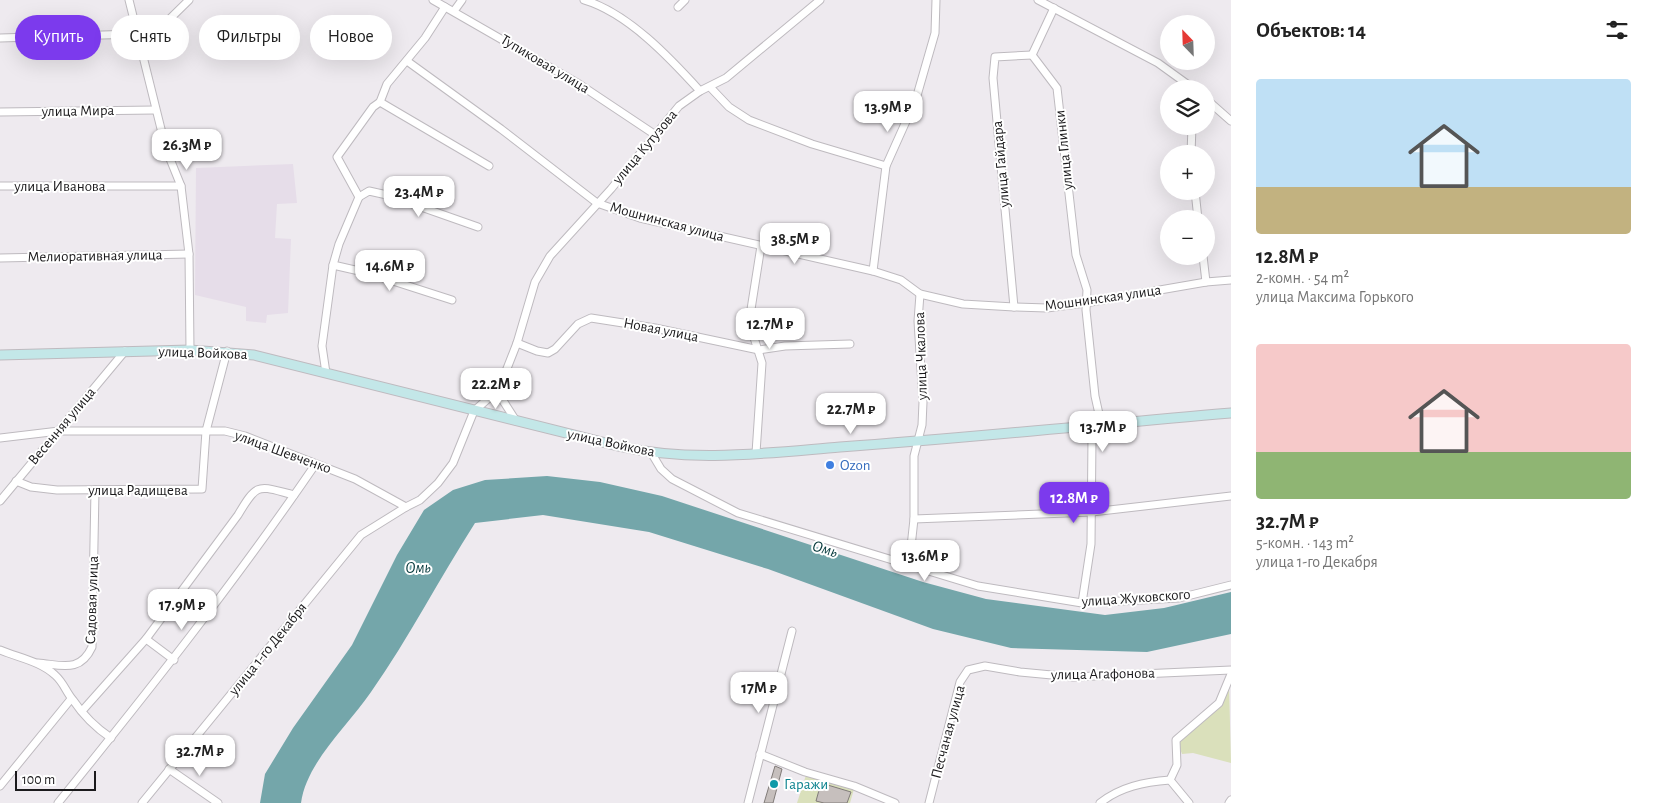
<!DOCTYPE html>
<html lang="ru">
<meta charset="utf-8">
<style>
body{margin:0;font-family:"Alegreya Sans",sans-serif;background:#f2f2f2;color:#222;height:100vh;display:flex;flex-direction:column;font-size:19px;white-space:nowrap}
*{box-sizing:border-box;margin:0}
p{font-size:16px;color:#767676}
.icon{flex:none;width:28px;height:28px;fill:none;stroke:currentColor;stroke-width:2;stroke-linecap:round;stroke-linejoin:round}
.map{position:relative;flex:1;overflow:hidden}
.sheet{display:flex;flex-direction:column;background:#fff;width:425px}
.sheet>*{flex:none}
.top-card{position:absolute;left:15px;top:15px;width:475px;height:45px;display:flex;gap:10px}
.needle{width:32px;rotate:337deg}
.buttons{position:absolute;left:1160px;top:15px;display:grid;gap:10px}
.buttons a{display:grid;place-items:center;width:55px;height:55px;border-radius:50%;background:#fff;box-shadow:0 5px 20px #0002;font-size:25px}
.scale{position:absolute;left:15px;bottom:12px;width:81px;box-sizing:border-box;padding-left:5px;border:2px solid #1b1a1c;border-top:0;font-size:14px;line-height:18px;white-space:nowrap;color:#1b1a1c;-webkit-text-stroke:4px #fff;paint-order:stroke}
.price{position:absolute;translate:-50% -42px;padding:0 11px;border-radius:10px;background:#fff;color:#222;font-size:16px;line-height:32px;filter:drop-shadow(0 1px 2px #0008)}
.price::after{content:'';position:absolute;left:50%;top:30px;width:15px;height:11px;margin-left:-8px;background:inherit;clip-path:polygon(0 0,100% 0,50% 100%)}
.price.on{background:#7c3aed;color:#fff}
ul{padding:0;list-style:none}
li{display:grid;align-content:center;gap:10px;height:265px;padding:0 25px}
li span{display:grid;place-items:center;height:155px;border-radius:5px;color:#555}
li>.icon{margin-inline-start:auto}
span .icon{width:90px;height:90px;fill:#fffc;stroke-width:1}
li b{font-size:21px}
h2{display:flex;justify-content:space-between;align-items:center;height:60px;padding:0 25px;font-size:21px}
.chip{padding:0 18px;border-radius:22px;background:#fff;box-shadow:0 5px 20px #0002;font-size:18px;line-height:45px}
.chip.on{background:#7c3aed;color:#fff}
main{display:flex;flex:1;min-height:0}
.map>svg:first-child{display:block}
</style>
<main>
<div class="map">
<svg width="1231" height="803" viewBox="0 0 1231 803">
<rect width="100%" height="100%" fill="#eeeaef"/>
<!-- built -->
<polygon fill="#e6dde9" points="293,164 297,203 277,204 275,238 291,239 288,313 267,315 266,323 246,321 246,307 195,295 196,168"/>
<!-- green -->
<g fill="#dae0bb">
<polygon points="1229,684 1231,763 1193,753 1182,754 1177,741 1219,706"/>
<polygon points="806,775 854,789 850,803 797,803"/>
</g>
<!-- water -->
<path fill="#74a6aa" d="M 547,476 L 600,482 L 662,496 L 923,582 L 986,599 L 1105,615 L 1164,608 L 1231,592 L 1231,634 L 1147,652 L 1011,648 L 933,629 L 768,569 L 649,532 L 543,515 L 475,523 C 439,579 409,638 371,692 C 348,726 307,761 301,803 L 260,803 L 265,774 L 293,728 L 352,645 L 397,555 L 424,510 L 453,490 L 485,480 Z"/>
<!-- building -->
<g fill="#c6bfbd" stroke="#807b78">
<polygon points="775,766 782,769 773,803 764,803"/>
<polygon points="821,783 851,792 847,803 824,803 816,801"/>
</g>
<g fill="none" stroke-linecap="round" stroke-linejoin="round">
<!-- minor casing -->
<g stroke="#bebabf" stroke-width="9">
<g id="minor">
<polyline points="129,0 166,149 181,186 189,254 190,350"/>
<polyline points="433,0 579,84 654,134"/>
<path d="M 584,0 C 628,13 670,58 700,91"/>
<polyline points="1038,0 1158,63 1194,89"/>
<polyline points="678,7 685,0"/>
<polyline points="1054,8 1032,55 1057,88 1076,255 1087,290 1086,310 1095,396 1099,414 1092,437 1091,544 1082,603"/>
<polyline points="454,11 462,0"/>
<polyline points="0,38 137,34"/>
<polyline points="139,49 189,0"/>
<polyline points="407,61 501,129 597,203 640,218 873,271 901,280 920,294 963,304 1014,307 1047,308 1085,303 1206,282 1231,280"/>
<polyline points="710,87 729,107 749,120 812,144 886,166"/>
<polyline points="1206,99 1231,121"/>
<polyline points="380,102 489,166"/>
<polyline points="0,112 155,110"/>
<polyline points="1191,154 1192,126"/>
<polyline points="0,186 181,186"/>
<polyline points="1195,191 1198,219"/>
<polyline points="359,197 369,191 387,195 478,227"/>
<polyline points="1203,256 1206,282"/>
<polyline points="0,258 189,254"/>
<polyline points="333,265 368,273 452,300"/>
<polyline points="873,271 886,166 916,99 935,33 936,0"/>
<polyline points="1014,307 993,78 995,57 1032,55"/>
<polyline points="517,343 537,351 548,353 555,349 578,324 591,318 655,328 759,350 785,346 850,344"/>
<polyline points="326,373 322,346 333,265 339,244 359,197 337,157 373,107 380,102 387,84 425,38 445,7"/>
<polyline points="499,389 502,399 516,421"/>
<polyline points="0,438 59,431 225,431 245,436 355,479 406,507 420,500 438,483 453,463 474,411 499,389 517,343 535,282 550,256 611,189 679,106 700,91 726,78 820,0"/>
<polyline points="756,453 762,363 749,322 761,246"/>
<polyline points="652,454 661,469 672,479 738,513 978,586 1082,603 1179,598 1231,585"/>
<polyline points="16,481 31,487 57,490 202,489 206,431 227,351"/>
<polyline points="0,501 125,351"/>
<polyline points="914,519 1092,512 1231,496"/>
<polyline points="909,565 914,519 914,456 922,425 923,402 918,321 920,294"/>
<polyline points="146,639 174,660"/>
<path d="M 0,650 C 19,658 40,661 55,675 C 64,683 66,692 73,700 C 83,715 96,728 111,738"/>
<path d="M 38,663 C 62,665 80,673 92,647 L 95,490"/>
<path d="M 82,711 L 146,639 L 238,515 C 258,481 258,486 294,495"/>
<polyline points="760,754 805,772 854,786 895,803"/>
<polyline points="169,769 218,803"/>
<polyline points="1170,780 1177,765 1176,740 1219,703 1231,674"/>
<polyline points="0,786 71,699"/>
<path d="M 58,803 C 147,693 235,582 315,465"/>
<polyline points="142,803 361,535 406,507"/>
<polyline points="748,803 792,631"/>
<polyline points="929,803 960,682 968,670 985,666 1020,672 1073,677 1231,670"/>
<path d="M 1100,803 C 1120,787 1144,782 1170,780 L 1189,803"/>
<polyline points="1229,803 1231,800"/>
</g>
</g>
<!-- secondary casing -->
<g stroke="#bebabf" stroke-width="11">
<path id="secondary" d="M 0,355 L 190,350 L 254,355 L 618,446 C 691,463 766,453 840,447 C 970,438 1101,424 1231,413"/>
</g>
<!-- minor -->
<use href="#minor" stroke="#fff" stroke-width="7"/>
<!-- secondary -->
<use href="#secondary" stroke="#c3e7e8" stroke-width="9"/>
</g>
<!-- markers -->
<circle fill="#3f7fe0" stroke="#fff" stroke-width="2" cx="830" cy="465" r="5"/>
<circle fill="#0f9aa8" stroke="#fff" stroke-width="2" cx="774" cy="784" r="5"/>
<g text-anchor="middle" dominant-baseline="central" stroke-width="4" stroke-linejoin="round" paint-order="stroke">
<!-- street labels -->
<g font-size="15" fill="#1b1a1c" stroke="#fff">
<text transform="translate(545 64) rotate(31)">Тупиковая улица</text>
<text transform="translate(78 111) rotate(-1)">улица Мира</text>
<text transform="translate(645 147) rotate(-50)">улица Кутузова</text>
<text transform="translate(1064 150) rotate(-96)">улица Глинки</text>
<text transform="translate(1001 164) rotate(-95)">улица Гайдара</text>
<text x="60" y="186">улица Иванова</text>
<text transform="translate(667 222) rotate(15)">Мошнинская улица</text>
<text transform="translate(95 256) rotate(-1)">Мелиоративная улица</text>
<text transform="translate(1103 298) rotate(-8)">Мошнинская улица</text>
<text transform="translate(661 330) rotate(11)">Новая улица</text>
<text transform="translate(203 353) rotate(2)">улица Войкова</text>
<text transform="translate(921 356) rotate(-92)">улица Чкалова</text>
<text transform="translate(62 426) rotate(-50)">Весенняя улица</text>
<text transform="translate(611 443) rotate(12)">улица Войкова</text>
<text transform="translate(283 452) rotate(20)">улица Шевченко</text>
<text x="138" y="490">улица Радищева</text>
<text transform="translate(1136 598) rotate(-4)">улица Жуковского</text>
<text transform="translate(92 600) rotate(-88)">Садовая улица</text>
<text transform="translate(268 649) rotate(-51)">улица 1-го Декабря</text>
<text transform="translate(1103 674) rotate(-1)">улица Агафонова</text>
<text transform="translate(948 732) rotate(-75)">Песчаная улица</text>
</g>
<!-- shop labels -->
<g font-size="15" fill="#366cbe" stroke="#fff" text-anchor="start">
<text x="840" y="465">Ozon</text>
</g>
<!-- culture labels -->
<g font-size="15" fill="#0d838f" stroke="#fff" text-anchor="start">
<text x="784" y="784">Гаражи</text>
</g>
<!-- water labels -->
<g font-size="16" font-style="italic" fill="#06393c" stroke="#fff">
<text transform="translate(825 549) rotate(17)">Омь</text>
<text x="418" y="568">Омь</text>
</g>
</g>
</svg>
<div class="buttons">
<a><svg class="needle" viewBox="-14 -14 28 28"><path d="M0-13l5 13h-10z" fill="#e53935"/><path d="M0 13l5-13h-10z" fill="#767676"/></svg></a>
<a><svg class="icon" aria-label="layers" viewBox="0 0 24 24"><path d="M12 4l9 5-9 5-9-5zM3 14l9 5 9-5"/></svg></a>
<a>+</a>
<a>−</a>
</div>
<div class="scale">100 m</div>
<b class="price" style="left:888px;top:133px">13.9M ₽</b>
<b class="price" style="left:187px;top:171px">26.3M ₽</b>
<b class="price" style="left:419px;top:218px">23.4M ₽</b>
<b class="price" style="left:795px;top:265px">38.5M ₽</b>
<b class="price" style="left:390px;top:292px">14.6M ₽</b>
<b class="price" style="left:770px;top:350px">12.7M ₽</b>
<b class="price" style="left:496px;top:410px">22.2M ₽</b>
<b class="price" style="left:851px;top:435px">22.7M ₽</b>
<b class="price" style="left:1103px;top:453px">13.7M ₽</b>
<b class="price on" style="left:1074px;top:524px">12.8M ₽</b>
<b class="price" style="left:925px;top:582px">13.6M ₽</b>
<b class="price" style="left:182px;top:631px">17.9M ₽</b>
<b class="price" style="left:759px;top:714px">17M ₽</b>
<b class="price" style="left:200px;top:777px">32.7M ₽</b>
<div class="top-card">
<a class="chip on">Купить</a>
<a class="chip">Снять</a>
<a class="chip">Фильтры</a>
<a class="chip">Новое</a>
</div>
</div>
<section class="sheet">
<h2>Объектов: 14<svg class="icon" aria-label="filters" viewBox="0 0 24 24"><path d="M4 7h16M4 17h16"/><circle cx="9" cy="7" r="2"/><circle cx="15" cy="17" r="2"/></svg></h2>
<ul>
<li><span style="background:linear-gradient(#bfe0f5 70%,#c2b280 0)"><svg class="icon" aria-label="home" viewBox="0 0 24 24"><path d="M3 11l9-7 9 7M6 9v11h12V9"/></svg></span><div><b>12.8M ₽</b><p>2-комн. · 54 m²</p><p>улица Максима Горького</p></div></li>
<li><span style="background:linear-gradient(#f6c9c9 70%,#8fb573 0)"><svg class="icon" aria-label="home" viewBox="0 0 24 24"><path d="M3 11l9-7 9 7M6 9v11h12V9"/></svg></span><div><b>32.7M ₽</b><p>5-комн. · 143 m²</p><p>улица 1-го Декабря</p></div></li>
</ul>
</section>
</main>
